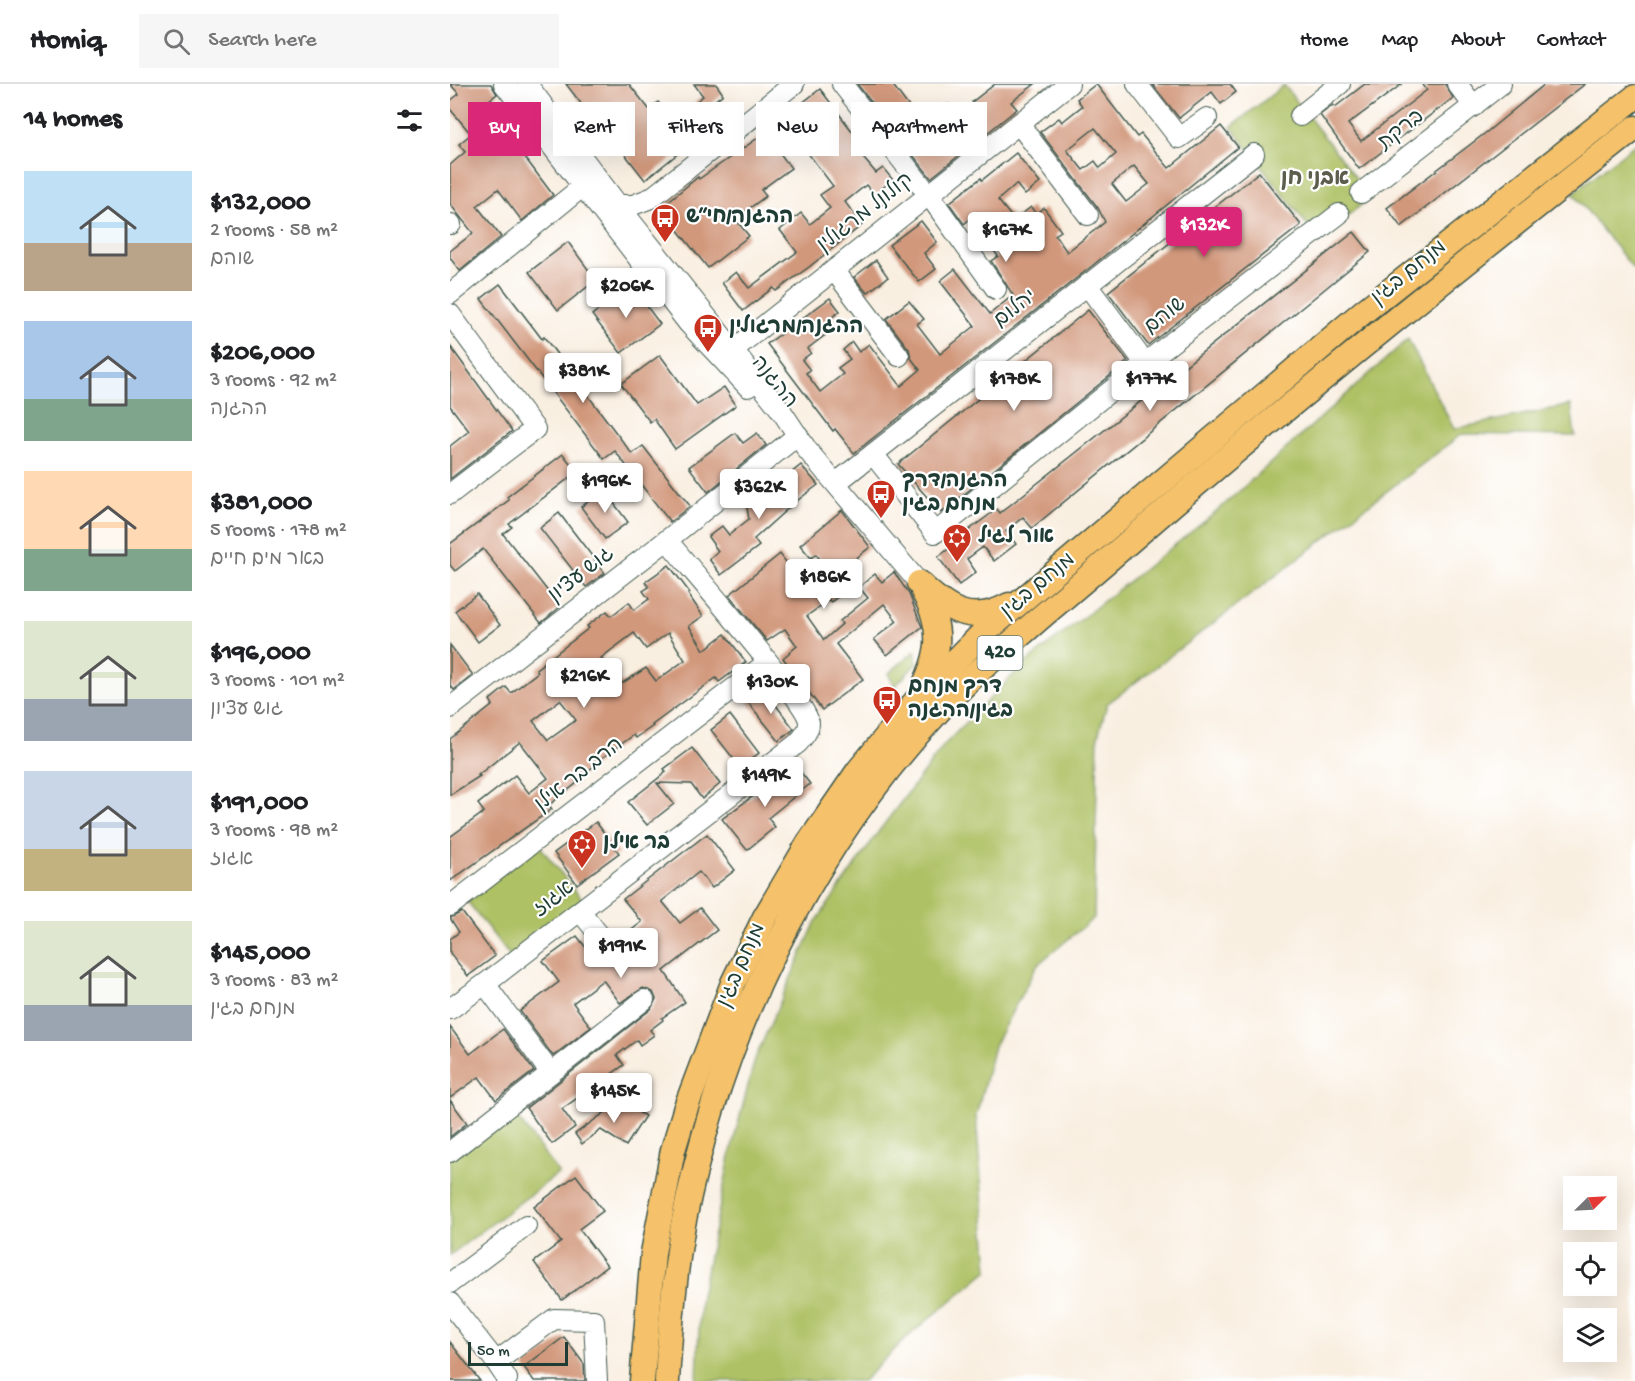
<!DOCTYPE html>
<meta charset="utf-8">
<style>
body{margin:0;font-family:"Gochi Hand","Playpen Sans Hebrew",sans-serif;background:#f6f6f6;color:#202124;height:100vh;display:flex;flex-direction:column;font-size:22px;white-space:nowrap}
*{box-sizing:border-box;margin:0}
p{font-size:20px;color:#757577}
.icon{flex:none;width:33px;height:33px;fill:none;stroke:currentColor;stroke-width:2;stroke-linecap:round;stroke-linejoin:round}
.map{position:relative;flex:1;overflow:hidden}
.sheet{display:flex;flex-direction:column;background:#fff;width:450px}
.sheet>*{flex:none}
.hud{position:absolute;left:18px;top:18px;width:570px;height:54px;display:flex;gap:12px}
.needle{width:39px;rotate:66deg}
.buttons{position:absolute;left:1113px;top:1092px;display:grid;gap:12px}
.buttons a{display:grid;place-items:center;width:54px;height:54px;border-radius:0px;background:#fff;box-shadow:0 6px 24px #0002;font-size:30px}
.scale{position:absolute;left:18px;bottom:15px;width:100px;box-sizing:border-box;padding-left:6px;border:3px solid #1f3d34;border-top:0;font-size:16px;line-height:21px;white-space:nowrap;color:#1f3d34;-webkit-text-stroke:4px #fff;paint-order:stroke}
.price{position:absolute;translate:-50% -51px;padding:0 14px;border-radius:6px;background:#fff;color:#222;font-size:20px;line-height:39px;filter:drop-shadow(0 2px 3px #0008)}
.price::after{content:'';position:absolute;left:50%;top:36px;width:18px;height:14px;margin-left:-9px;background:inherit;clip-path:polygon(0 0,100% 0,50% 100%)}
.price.current{background:#db2777;color:#fff}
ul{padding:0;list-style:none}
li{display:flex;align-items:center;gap:18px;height:150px;padding:0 24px}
li span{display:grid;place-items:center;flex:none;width:168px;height:120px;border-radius:0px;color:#555}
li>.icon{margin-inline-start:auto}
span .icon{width:72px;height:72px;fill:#fffc;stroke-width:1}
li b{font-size:26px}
h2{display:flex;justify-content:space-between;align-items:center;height:72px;padding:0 24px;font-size:26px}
.pill{padding:0 21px;border-radius:0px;background:#fff;box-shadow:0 6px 24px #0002;font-size:21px;line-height:54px}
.pill.current{background:#db2777;color:#fff}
header{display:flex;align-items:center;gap:36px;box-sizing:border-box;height:84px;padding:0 30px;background:#fff;border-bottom:2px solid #e0e0e0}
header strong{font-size:28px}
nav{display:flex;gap:33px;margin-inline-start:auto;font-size:21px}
.search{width:420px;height:54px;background:#f6f6f6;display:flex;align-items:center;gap:15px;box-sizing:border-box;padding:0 21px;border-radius:0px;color:#757577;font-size:22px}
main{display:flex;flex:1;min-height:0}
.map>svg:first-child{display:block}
</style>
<header>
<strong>Homiq</strong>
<div class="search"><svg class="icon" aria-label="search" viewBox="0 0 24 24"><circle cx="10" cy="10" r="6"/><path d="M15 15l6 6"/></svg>Search here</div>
<nav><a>Home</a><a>Map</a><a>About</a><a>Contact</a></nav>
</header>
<main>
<section class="sheet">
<h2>14 homes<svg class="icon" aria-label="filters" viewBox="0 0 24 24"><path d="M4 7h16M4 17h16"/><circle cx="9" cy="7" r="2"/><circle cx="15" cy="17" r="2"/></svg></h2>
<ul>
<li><span style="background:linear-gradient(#bfe0f5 60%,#b9a48a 0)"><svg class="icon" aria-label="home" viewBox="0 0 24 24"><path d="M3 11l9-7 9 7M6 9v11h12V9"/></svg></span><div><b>$132,000</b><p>2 rooms · 58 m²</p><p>שוהם</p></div></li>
<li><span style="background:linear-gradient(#a9c7e8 65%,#7fa58c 0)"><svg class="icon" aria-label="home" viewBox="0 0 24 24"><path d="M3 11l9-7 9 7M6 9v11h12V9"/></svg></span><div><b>$206,000</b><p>3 rooms · 92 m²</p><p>ההגנה</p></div></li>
<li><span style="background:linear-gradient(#ffd9b3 65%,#7fa58c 0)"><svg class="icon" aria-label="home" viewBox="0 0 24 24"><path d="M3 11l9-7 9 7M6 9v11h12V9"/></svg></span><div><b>$381,000</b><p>5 rooms · 178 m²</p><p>באר מים חיים</p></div></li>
<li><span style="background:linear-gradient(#dfe7d0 65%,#9aa5b1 0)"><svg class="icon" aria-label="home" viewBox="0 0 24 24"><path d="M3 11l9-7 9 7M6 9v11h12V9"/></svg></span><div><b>$196,000</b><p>3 rooms · 101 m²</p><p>גוש עציון</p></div></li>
<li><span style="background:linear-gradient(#c9d6e8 65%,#c2b280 0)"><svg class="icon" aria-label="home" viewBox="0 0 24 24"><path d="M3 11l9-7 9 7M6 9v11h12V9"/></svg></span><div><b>$191,000</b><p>3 rooms · 98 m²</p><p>אגוז</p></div></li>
<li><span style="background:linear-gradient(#dfe7d0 70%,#9aa5b1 0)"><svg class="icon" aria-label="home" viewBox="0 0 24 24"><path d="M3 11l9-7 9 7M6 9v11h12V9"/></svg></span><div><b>$145,000</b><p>3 rooms · 83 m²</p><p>מנחם בגין</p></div></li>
</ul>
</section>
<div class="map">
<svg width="1185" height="1297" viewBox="0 0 1185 1297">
<rect width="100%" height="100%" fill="#fff"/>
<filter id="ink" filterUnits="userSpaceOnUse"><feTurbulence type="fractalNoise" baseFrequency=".0167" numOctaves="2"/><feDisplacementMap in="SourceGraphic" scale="12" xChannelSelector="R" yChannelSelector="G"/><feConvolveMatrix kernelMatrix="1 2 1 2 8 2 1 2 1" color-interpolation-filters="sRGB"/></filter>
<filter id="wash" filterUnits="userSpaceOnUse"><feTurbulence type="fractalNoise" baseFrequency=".008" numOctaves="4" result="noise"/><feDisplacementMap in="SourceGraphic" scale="24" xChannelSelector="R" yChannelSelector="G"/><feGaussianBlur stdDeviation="1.35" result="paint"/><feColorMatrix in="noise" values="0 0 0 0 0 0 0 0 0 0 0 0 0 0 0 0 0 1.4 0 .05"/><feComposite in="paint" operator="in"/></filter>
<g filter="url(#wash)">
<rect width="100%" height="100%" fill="#f9efe1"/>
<!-- green -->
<g fill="#aec165" stroke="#667f4c" stroke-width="1.5">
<polygon points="834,1 921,113 868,155 781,43"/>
<polygon points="1185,60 1185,187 1123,109"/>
<polygon points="958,255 1004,345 1121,321 1125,352 1012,350 657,620 648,652 644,834 587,881 544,962 526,1032 538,1186 455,1255 413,1297 247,1297 250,1216 282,1063 305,975 365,839 429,747 495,660 573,581 765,429"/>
<polygon points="465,567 467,579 445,602 438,590"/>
<polygon points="89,761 135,819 62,875 17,817"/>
<polygon points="58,1021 109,1089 0,1171 0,1064"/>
</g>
<g id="blocks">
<!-- building -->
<g fill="#d1987c" fill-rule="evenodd">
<polygon points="0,0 41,0 47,10 38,17 77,68 73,71 103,111 72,137 48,105 27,122 51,153 10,187 0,174 0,167 23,149 0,120 0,81 15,68 9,60 21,50 0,25 0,17 9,10"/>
<polygon points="116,0 179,0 199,25 208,18 228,42 216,52 230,68 195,96 142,28 139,30"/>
<polygon points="244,0 266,0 273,10 253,26 265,43 247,57 228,31 253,12"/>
<polygon points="407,0 442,0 488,62 504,50 488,28 498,20 510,36 526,24 522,18 545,0 585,0 561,18 567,25 481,94"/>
<path d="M 646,0 L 687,53 L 691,50 L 719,84 L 771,42 L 788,63 L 642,182 L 404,369 L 385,345 L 383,347 L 317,260 L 380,214 L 390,227 L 377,237 L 383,245 L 357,265 L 361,269 L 352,276 L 360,286 L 356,289 L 370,308 L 393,290 L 388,284 L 400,275 L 393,266 L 402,258 L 409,268 L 419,260 L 451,302 L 470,286 L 461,274 L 459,265 L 436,235 L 459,217 L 474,235 L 467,240 L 490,270 L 525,242 L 490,197 L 505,185 L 540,230 L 563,211 L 541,177 L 548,172 L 542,164 L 548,159 L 526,130 L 514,140 L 499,119 L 531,94 L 532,96 L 566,69 L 590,99 L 575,111 L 566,100 L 548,116 L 564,136 L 581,123 L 586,130 L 594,124 L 611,147 L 605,151 L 617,168 L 655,138 L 648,124 L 590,48 L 609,34 L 612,38 L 632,22 L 627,15 ZM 645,44 L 666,70 L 650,84 L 645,77 L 633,86 L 617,66 ZM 684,82 L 699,100 L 676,118 L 662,100 Z"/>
<polygon points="702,0 780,0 786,8 771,20 762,8 729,34"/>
<polygon points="915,0 952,0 898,40 911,57 977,6 972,0 995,0 1003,14 909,85 870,31 883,21 885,23"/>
<polygon points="1095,0 1135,0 951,143 937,124 1038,47"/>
<polygon points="370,5 415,64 409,69 426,89 433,84 443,96 432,104 441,114 432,121 416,101 395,118 412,141 359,183 326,207 323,204 293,227 272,199 286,188 299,204 347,168 330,146 351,129 360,140 380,124 370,111 383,102 332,35"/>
<polygon points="315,49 341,84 311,106 316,112 285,135 299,152 258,184 210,124 248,93 249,95"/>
<polygon points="809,88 851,141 698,261 658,208"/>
<polygon points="471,137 487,158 474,169 486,185 469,198 439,161"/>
<polygon points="904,148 920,168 582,444 573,433 556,447 566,460 544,477 533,463 517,475 526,488 509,501 488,473 517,451 515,449 547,425 550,429"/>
<polygon points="118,158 146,196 108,226 79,188"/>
<polygon points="426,176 438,193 417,209 404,193"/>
<polygon points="50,200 92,255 94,253 182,370 193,362 240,422 220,438 165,367 154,375 31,215"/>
<polygon points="181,201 210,240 171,269 142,231"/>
<polygon points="638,226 678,277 491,429 448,380"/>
<polygon points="0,262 62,347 0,395 0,362 19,347 0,322"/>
<polygon points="210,271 247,321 274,303 286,321 225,365 204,335 200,338 171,300"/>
<polygon points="285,349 293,359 307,349 316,361 258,408 239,383"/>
<polygon points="113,370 127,388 59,440 62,443 53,450 110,523 91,539 33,465 5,487 0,481 0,460 59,416 57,413"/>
<polygon points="351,381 368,401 344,419 304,455 309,462 271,491 259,475 268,467 258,453 272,442 279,451 299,435 297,424"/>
<polygon points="154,406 178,438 155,455 131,423"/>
<polygon points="392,426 420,463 394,484 405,499 381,518 379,516 357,532 374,556 392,540 390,537 418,514 409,503 425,490 432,498 444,488 459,510 472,543 437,571 424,555 447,537 434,520 386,560 413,595 372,626 333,574 347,562 335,545 317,557 279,511 330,470 363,514 385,496 366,470 361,474 350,461"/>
<polygon points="109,429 155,489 136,503 90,444"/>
<path d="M 219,481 L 240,509 L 238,510 L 253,532 L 239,542 L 254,566 L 275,550 L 296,578 L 269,598 L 266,594 L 202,641 L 203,642 L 186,654 L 184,651 L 149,676 L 150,678 L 125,696 L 127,699 L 99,721 L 102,725 L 0,797 L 0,753 L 34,728 L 28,720 L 65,691 L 79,709 L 98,694 L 70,658 L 28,691 L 30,692 L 0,711 L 0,655 L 43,621 L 40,616 L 56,603 L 61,609 L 88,588 L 86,585 L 139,544 L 137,542 L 157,527 L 161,532 L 179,518 L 184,526 L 199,515 L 193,507 L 199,503 L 195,498 ZM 184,549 L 196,565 L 218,549 L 235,576 L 206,597 L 196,584 L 171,600 L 151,574 ZM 110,616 L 126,636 L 98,656 L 83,637 Z"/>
<polygon points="27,510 50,541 28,558 5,527"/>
<polygon points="0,561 23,591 4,606 0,601"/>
<polygon points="313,604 344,645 329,657 297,617"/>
<polygon points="280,631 309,669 290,683 261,646"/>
<polygon points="242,664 270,700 252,715 241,700 207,699 224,720 197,741 178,718 216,688 214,685"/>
<polygon points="345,681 360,700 318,734 325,743 297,766 272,735"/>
<polygon points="146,738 169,769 127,800 104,769"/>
<polygon points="257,750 285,786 262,804 249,788 212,817 230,839 250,824 267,846 214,887 235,918 212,934 213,936 200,946 204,951 190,961 187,956 167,971 174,981 112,1025 125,1043 102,1060 76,1024 201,925 206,915 203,908 193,904 170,919 153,896 123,919 141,943 103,972 70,927 109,898 93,877 127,852 144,874 151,868 161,867 166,858 192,838 173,815"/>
<polygon points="12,828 45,872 18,892 0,869 0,855 9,848 0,834"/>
<polygon points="0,943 20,970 53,945 84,987 46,1016 29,993 0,1014"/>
<polygon points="0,1016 17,1039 0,1053"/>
<polygon points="171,1017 195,1032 176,1062 151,1046 132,1060 125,1050"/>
<polygon points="126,1091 153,1127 129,1145 157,1182 112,1216 84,1178 111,1158 84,1123"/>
<polygon points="114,1253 134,1280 135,1297 84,1297 74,1283"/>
<polygon points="0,1258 30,1297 0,1297"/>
</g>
</g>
</g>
<g filter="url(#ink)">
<use href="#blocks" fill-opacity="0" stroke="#40584e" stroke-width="1.5"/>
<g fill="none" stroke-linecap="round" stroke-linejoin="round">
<!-- minor casing -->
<g stroke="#40584e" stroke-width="22">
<g id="minor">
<polyline points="54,0 238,239 298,303"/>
<polyline points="77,0 168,121 330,325 358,367 469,499"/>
<polyline points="392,0 479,111 546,205"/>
<polyline points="687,0 729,54 757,34"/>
<polyline points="1007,0 1024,22"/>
<polyline points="850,32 890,0"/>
<polyline points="569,40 638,131"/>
<polyline points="911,109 1051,0"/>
<polyline points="168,121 183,121 201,114 344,0"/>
<polyline points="0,140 1,140"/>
<polyline points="384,186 449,272"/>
<polyline points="637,201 695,279"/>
<polyline points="0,210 142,95"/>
<polyline points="0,230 85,345 0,410"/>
<polyline points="270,271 283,266 619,0"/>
<polyline points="423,370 485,449 695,279 889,130"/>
<polyline points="386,399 804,70"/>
<polyline points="0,624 217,456 348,351"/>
<polyline points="0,822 318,578"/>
<polyline points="130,827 154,857"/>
<polyline points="35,900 94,980"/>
<path d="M 0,925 L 35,900 L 348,659 C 353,653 359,647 359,639 C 359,620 237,481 217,456"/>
<polyline points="0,1068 194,916"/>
<polyline points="0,1199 76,1142"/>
<polyline points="0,1219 46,1278 57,1295 56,1297"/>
<polyline points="46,1278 104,1235 144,1236 147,1297"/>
</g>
</g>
<!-- major casing -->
<g stroke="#40584e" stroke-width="27">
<g id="major">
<path d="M 469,499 C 497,526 521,542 559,521"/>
<path d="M 473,604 C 491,568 493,543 473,507"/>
<polyline points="192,1297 203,1169 223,1066 236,1023 283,899 315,833 358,760 409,686 466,617 530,552 913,228 1185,13"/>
<path d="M 217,1297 C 220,1245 224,1192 233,1141 C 270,949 359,765 493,622 C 523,590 558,562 591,533 C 635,496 679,458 723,420 C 874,291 1029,168 1185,44"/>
</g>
</g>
<!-- minor -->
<use href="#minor" stroke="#fff" stroke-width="20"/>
<!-- major -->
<use href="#major" stroke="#f5c16b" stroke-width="24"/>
</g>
</g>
<!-- icons -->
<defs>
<g id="bus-pin" transform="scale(1.5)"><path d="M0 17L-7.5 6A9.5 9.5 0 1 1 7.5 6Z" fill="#c8321e" stroke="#fff"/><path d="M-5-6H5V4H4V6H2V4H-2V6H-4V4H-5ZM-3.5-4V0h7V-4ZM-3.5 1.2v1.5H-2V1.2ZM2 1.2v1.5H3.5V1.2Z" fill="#fff"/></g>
<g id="synagogue-pin" transform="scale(1.5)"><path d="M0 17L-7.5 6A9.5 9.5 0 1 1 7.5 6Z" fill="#c8321e" stroke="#fff"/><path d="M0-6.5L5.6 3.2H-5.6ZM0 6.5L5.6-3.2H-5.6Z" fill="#fff"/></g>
</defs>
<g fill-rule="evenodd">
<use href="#bus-pin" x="215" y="134"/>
<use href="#bus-pin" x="258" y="244"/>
<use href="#bus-pin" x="431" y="410"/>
<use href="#synagogue-pin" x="507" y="454"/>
<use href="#bus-pin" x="437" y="616"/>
<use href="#synagogue-pin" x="132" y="760"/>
</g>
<g text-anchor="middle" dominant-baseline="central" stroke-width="4.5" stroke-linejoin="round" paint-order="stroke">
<!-- shield labels -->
<rect fill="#fff" stroke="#627771" stroke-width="1.5" x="527.5" y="552" width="45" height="34" rx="4.5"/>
<g font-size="20" font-weight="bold" fill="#1f3d34">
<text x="550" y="569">420</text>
</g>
<!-- street labels -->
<g font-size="21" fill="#1f3d34" stroke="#fff">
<text transform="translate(952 47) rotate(-38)">ברקת</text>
<text transform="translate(416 130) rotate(-38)">קולונל מרגולין</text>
<text transform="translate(960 190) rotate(-39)">מנחם בגין</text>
<text transform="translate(566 226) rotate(-38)">יהלום</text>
<text transform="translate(716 233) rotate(-38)">שוהם</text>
<text transform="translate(323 299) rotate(51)">ההגנה</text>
<text transform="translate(132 492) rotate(-38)">גוש עציון</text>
<text transform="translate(589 503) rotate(-40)">מנחם בגין</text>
<text transform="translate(130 692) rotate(-38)">הרב בר אילן</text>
<text transform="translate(105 816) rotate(-38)">אגוז</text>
<text transform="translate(293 882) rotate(-66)">מנחם בגין</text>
</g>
<!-- poi labels -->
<g font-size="21" font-weight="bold" fill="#1f3d34" stroke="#fff" text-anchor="start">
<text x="236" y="134">ההגנה/חי״ש</text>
<text x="279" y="244">ההגנה/מרגולין</text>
<text x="452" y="398">ההגנה/דרך<tspan x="452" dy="24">מנחם בגין</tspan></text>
<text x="528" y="454">אור לגיל</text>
<text x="458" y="604">דרך מנחם<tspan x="458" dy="24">בגין/ההגנה</tspan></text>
<text x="153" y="760">בר אילן</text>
</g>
<!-- neighbourhood labels -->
<g font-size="22" font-weight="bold" fill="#5d5d4d" stroke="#fff">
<text x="865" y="96">אבני חן</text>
</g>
</g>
</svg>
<div class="buttons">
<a><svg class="needle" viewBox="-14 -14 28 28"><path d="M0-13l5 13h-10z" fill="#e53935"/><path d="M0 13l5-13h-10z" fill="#757577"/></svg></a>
<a><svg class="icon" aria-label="locate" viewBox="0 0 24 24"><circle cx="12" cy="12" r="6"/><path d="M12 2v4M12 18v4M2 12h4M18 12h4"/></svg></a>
<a><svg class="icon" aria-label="layers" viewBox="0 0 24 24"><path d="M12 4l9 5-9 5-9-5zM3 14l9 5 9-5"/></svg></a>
</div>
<div class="scale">50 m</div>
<b class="price current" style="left:754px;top:174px">$132K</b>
<b class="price" style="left:556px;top:179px">$167K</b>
<b class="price" style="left:176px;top:235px">$206K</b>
<b class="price" style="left:133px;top:320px">$381K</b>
<b class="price" style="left:564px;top:328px">$178K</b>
<b class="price" style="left:700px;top:328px">$177K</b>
<b class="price" style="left:155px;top:430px">$196K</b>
<b class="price" style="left:309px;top:436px">$362K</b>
<b class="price" style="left:374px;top:526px">$186K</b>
<b class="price" style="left:134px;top:625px">$216K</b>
<b class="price" style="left:321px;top:631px">$130K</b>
<b class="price" style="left:315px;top:724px">$149K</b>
<b class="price" style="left:171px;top:895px">$191K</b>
<b class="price" style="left:164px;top:1040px">$145K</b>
<div class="hud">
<a class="pill current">Buy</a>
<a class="pill">Rent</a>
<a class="pill">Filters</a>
<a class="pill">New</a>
<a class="pill">Apartment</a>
</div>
</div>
</main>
